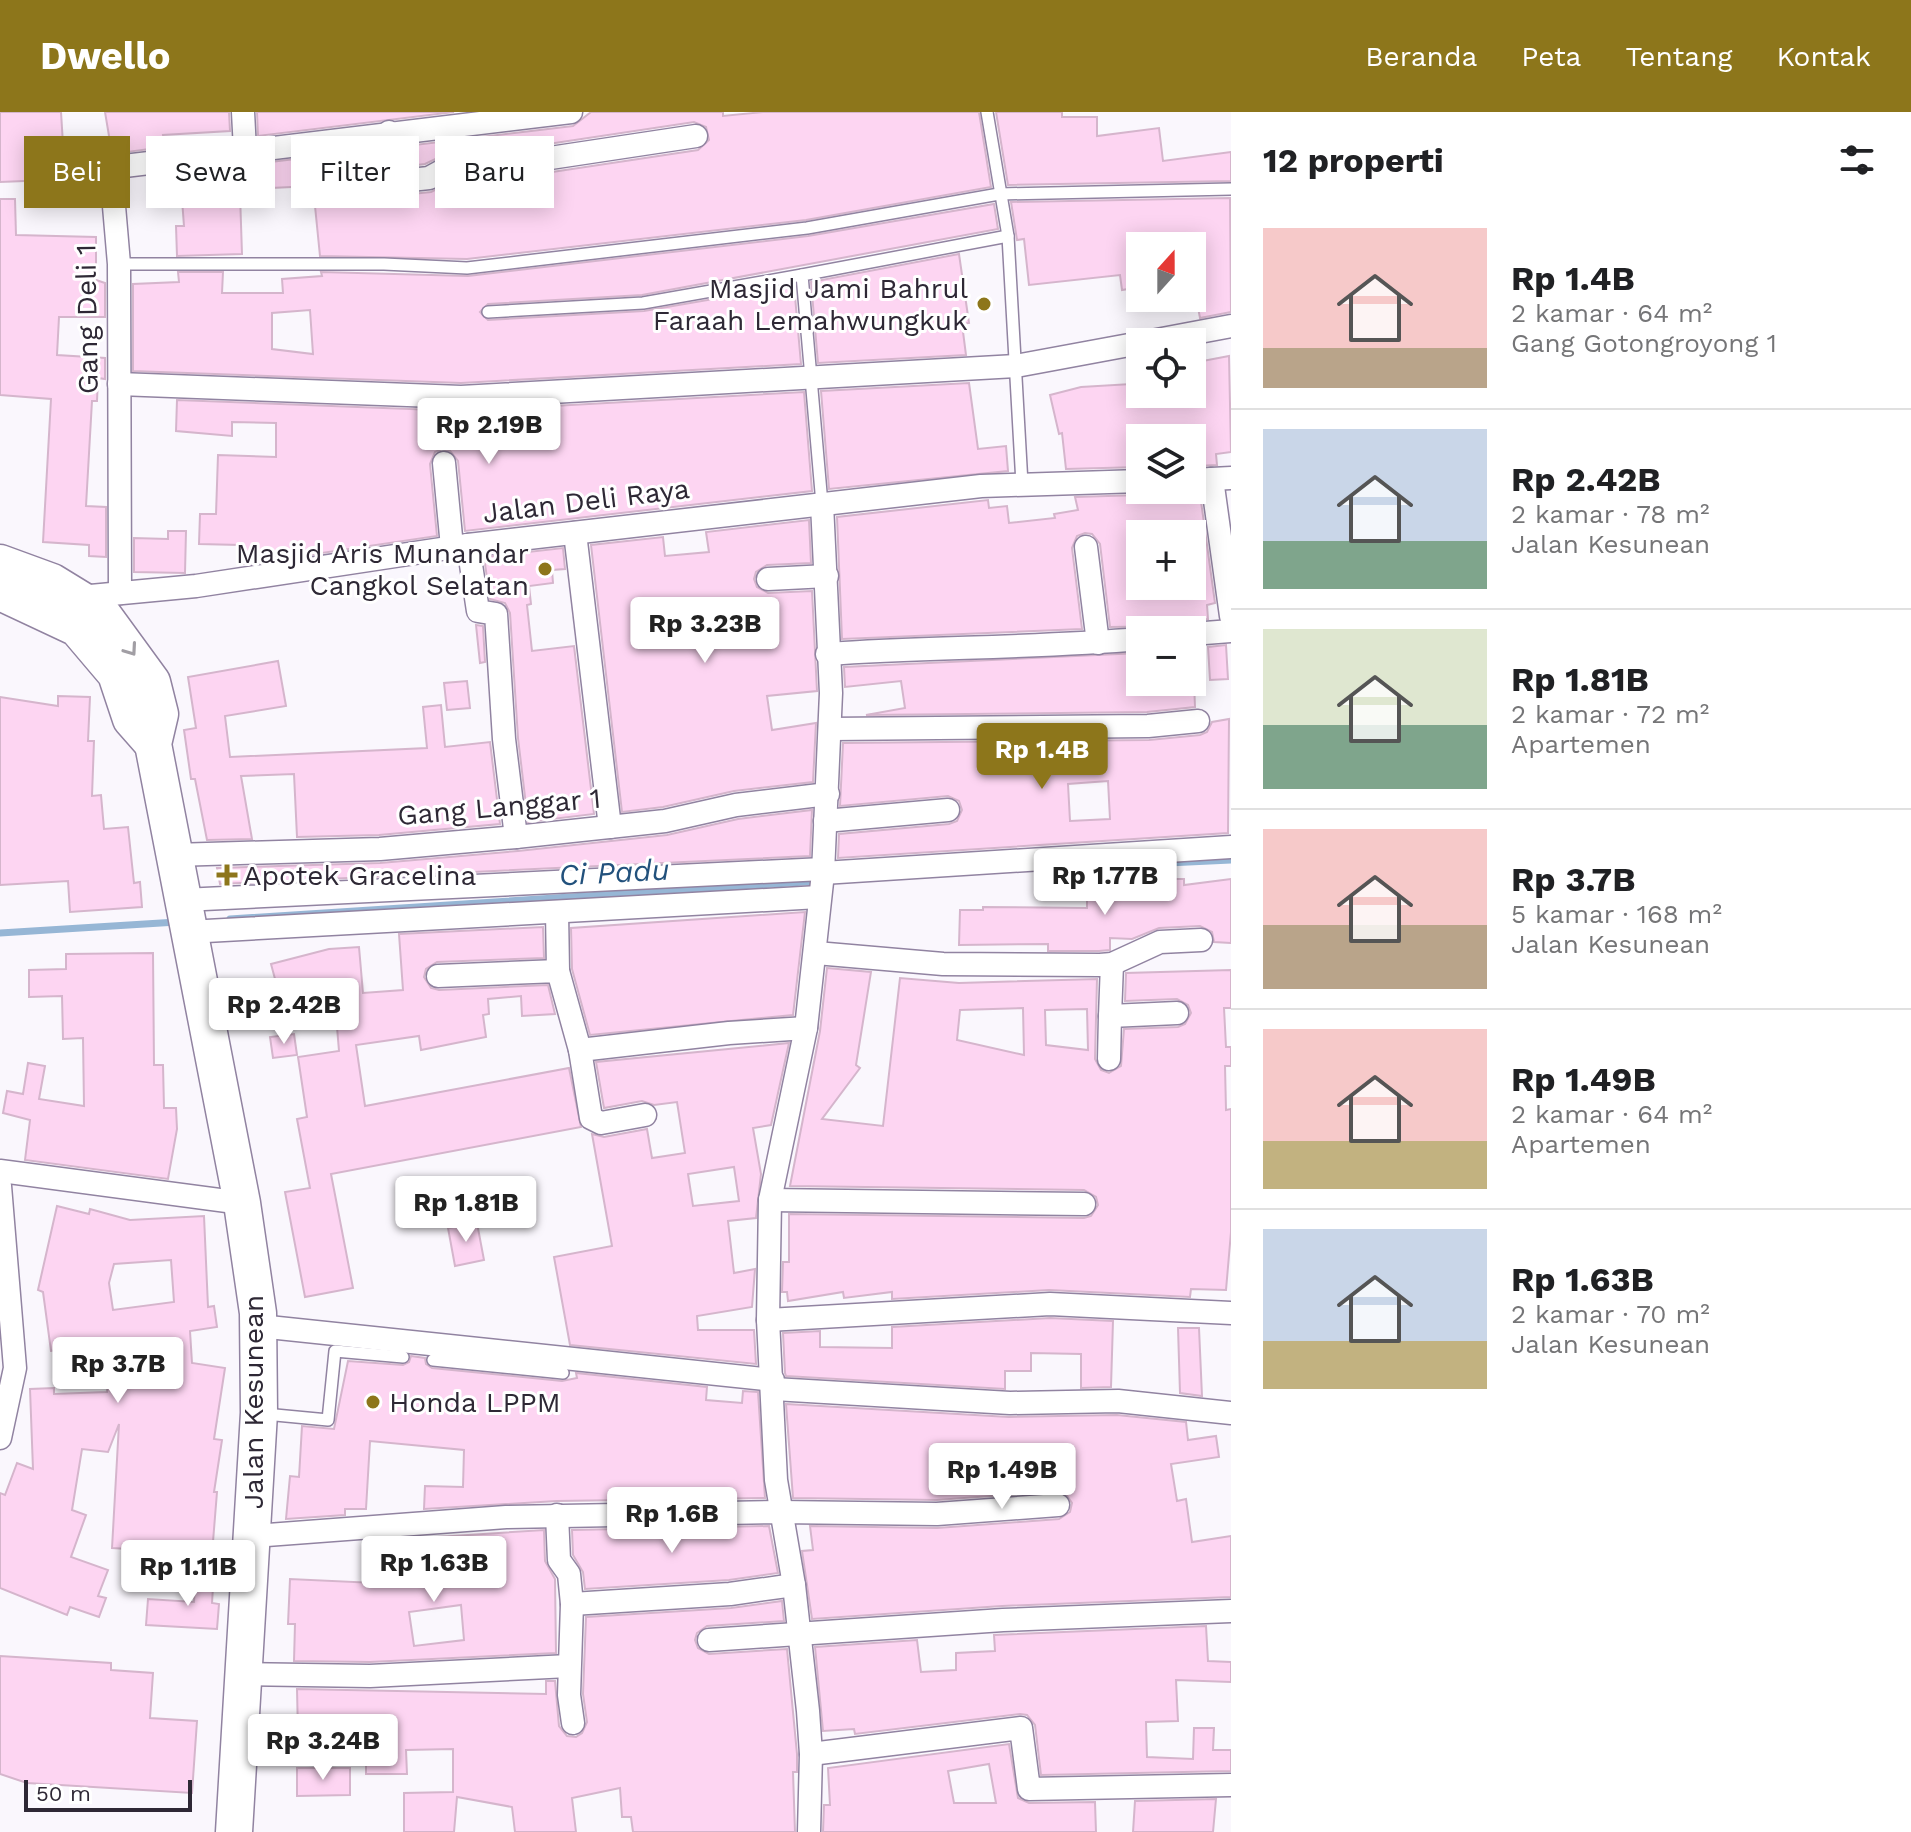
<!DOCTYPE html>
<html lang="id">
<meta charset="utf-8">
<style>
body{margin:0;font-family:"Work Sans",sans-serif;background:#f2f2f2;color:#202124;height:100vh;display:flex;flex-direction:column;font-size:30px;white-space:nowrap}
*{box-sizing:border-box;margin:0}
p{font-size:26px;color:#757577}
.icon{flex:none;width:44px;height:44px;fill:none;stroke:currentColor;stroke-width:2;stroke-linecap:round;stroke-linejoin:round}
.map{position:relative;flex:1;overflow:hidden}
.panel{display:flex;flex-direction:column;background:#fff;width:680px}
.panel>*{flex:none}
.top-card{position:absolute;left:24px;top:24px;width:760px;height:72px;display:flex;gap:16px}
.needle{width:52px;rotate:21deg}
.fabs{position:absolute;left:1126px;top:120px;display:grid;gap:16px}
.fabs a{display:grid;place-items:center;width:80px;height:80px;border-radius:0px;background:#fff;box-shadow:0 4px 20px #0003;font-size:40px}
.scale{position:absolute;left:24px;bottom:20px;width:168px;box-sizing:border-box;padding-left:8px;border:4px solid #2e2835;border-top:0;font-size:22px;line-height:28px;white-space:nowrap;color:#2e2835;-webkit-text-stroke:6px #fff;paint-order:stroke}
.price{position:absolute;translate:-50% -68px;padding:0 18px;border-radius:8px;background:#fff;color:#222;font-size:26px;line-height:52px;filter:drop-shadow(0 2px 4px #0008)}
.price::after{content:'';position:absolute;left:50%;top:48px;width:24px;height:18px;margin-left:-12px;background:inherit;clip-path:polygon(0 0,100% 0,50% 100%)}
.price.selected{background:#8d761b;color:#fff}
ul{padding:0;list-style:none}
li{display:flex;align-items:center;gap:24px;height:200px;padding:0 32px}
li+li{border-top:2px solid #e0e0e0}
li span{display:grid;place-items:center;flex:none;width:224px;height:160px;border-radius:0px;color:#555}
li>.icon{margin-inline-start:auto}
span .icon{width:96px;height:96px;fill:#fffc;stroke-width:1}
li b{font-size:34px}
h2{display:flex;justify-content:space-between;align-items:center;height:96px;padding:0 32px;font-size:34px}
.pill{padding:0 28px;border-radius:0px;background:#fff;box-shadow:0 4px 20px #0003;font-size:28px;line-height:72px}
.pill.selected{background:#8d761b;color:#fff}
header{display:flex;align-items:center;gap:48px;box-sizing:border-box;height:112px;padding:0 40px;background:#8d761b;color:#fff}
header strong{font-size:38px}
nav{display:flex;gap:44px;margin-inline-start:auto;font-size:28px}
main{display:flex;flex:1;min-height:0}
.map>svg:first-child{display:block}
</style>
<header>
<strong>Dwello</strong>
<nav><a>Beranda</a><a>Peta</a><a>Tentang</a><a>Kontak</a></nav>
</header>
<main>
<div class="map">
<svg width="1231" height="1720" viewBox="0 0 1231 1720">
<rect width="100%" height="100%" fill="#faf7fd"/>
<g fill="none" stroke-linecap="round" stroke-linejoin="round">
<!-- stream -->
<g stroke="#96b6d5" stroke-width="7">
<polyline points="1104,754 1231,748"/>
<polyline points="230,807 820,769"/>
<polyline points="0,821 177,810"/>
</g>
</g>
<!-- building -->
<g fill="#fdd5f2" stroke="#d5b5cc" stroke-width="2" fill-rule="evenodd">
<polygon points="0,0 61,0 63,32 96,31 98,66 0,70"/>
<polygon points="105,0 229,0 230,19 163,23 165,35 112,42"/>
<polygon points="257,0 454,0 258,24"/>
<polygon points="591,0 723,0 723,4 763,0 979,0 991,75 806,108 467,147 320,144 313,74 271,76 271,80 240,82 242,142 177,144 176,114 184,114 180,61 378,37 387,74 402,83 431,80 453,69 539,62 698,38 709,28 706,15 694,10 535,34 448,41 425,52 409,54 406,34 573,14"/>
<polygon points="996,0 1062,0 1062,5 1097,5 1097,24 1159,16 1163,49 1231,40 1231,69 1008,73"/>
<polygon points="1230,86 1231,200 1200,206 1192,164 1192,122 1143,130 1140,175 1122,178 1120,163 1029,173 1024,127 1017,128 1011,90"/>
<polygon points="0,87 15,87 16,123 96,125 96,168 105,171 105,205 59,205 57,243 105,246 105,267 98,266 97,289 92,289 86,394 106,395 106,445 89,444 89,433 43,430 51,287 0,283"/>
<path d="M 994,92 L 998,117 L 642,183 L 488,192 L 480,200 L 488,208 L 644,199 L 794,173 L 801,252 L 461,271 L 133,259 L 133,172 L 179,170 L 178,160 L 223,160 L 222,181 L 283,181 L 282,167 L 322,164 L 321,160 L 468,164 L 808,124 ZM 310,198 L 313,242 L 272,237 L 272,201 Z"/>
<polygon points="959,142 969,211 962,212 966,243 818,251 811,170"/>
<polygon points="1229,244 1231,340 1216,342 1217,353 1197,354 1194,326 1140,326 1140,355 1066,357 1062,321 1059,322 1050,283 1081,275 1131,272 1132,282 1192,282 1192,251"/>
<polygon points="969,271 978,337 1006,334 1008,359 829,377 821,279"/>
<polygon points="804,280 812,379 465,419 458,349 450,339 442,337 435,340 430,352 437,424 247,452 239,452 240,433 199,432 200,402 216,402 218,343 276,345 276,311 232,310 232,324 176,319 177,288 461,299"/>
<path d="M 1185,380 L 1200,382 L 1215,491 L 1207,493 L 1208,507 L 1190,508 L 1181,514 L 1110,515 L 1100,432 L 1092,422 L 1085,421 L 1077,424 L 1072,436 L 1082,517 L 842,527 L 837,405 L 988,388 L 989,396 L 1007,394 L 1009,411 L 1055,406 L 1054,402 L 1078,398 L 1075,385 L 1140,383 L 1140,388 ZM 1192,417 L 1192,474 L 1149,478 L 1149,474 L 1140,474 L 1140,422 Z"/>
<polygon points="809,408 811,451 767,453 756,460 754,467 757,475 768,481 812,479 817,579 767,584 772,618 816,611 813,670 734,679 663,695 622,700 591,433 663,425 665,444 709,440 706,420"/>
<polygon points="168,419 186,419 185,461 134,460 134,426 168,427"/>
<polygon points="563,436 565,457 552,458 553,471 529,474 531,492 527,493 532,539 574,534 594,702 528,710 518,626 510,501 505,491 490,487 484,445"/>
<polygon points="476,513 483,514 485,550 480,551"/>
<polygon points="1226,533 1228,567 1210,568 1208,535"/>
<polygon points="1140,541 1140,570 1194,570 1195,595 1147,600 866,603 905,596 901,569 845,575 844,555"/>
<polygon points="278,549 286,594 225,604 230,645 427,636 423,595 441,593 445,635 490,630 500,712 379,723 297,725 294,662 241,664 252,727 207,728 195,667 191,667 184,618 196,616 188,565"/>
<polygon points="467,569 470,596 447,598 444,571"/>
<polygon points="58,584 90,585 88,629 94,629 92,684 101,683 104,717 128,715 134,771 140,770 142,795 70,800 68,769 0,773 0,585 58,594"/>
<path d="M 1229,607 L 1228,721 L 838,746 L 839,722 L 949,712 L 957,709 L 962,698 L 959,689 L 948,684 L 840,694 L 843,631 L 1149,628 L 1200,623 L 1207,620 L 1212,610 ZM 1108,669 L 1110,707 L 1070,709 L 1068,672 Z"/>
<polygon points="812,698 810,744 220,772 217,756 380,751 518,739 667,723 738,707"/>
<polygon points="1160,767 1184,767 1184,773 1231,767 1231,831 1214,830 1212,820 1200,814 1159,816 1132,827 1110,826 1110,838 1099,839 1048,839 1048,832 959,833 960,798 983,798 983,795 1087,796 1087,776 1160,777"/>
<polygon points="805,800 793,903 590,923 572,857 571,816"/>
<polygon points="543,815 544,846 437,850 426,857 424,865 431,876 439,878 548,873 555,902 522,904 521,884 488,887 489,902 483,903 486,925 421,938 419,924 356,933 365,994 569,956 581,1015 331,1062 353,1176 305,1185 285,1080 310,1076 297,1007 307,1005 298,945 339,939 334,879 282,893 271,852 329,837 359,835 363,881 403,878 399,822"/>
<polygon points="153,841 154,953 163,953 164,996 176,996 177,1017 168,1067 25,1048 30,1008 3,1001 7,979 23,982 28,951 45,954 39,987 84,994 83,926 63,927 62,884 29,885 29,858 66,857 66,842"/>
<path d="M 827,856 L 871,860 L 856,953 L 860,956 L 822,1007 L 883,1014 L 900,866 L 959,871 L 1097,867 L 1095,947 L 1101,958 L 1109,961 L 1121,954 L 1124,917 L 1178,915 L 1185,912 L 1191,901 L 1188,893 L 1177,887 L 1125,889 L 1126,861 L 1231,858 L 1231,896 L 1224,896 L 1226,935 L 1231,935 L 1231,954 L 1225,954 L 1226,998 L 1231,997 L 1231,1120 L 1226,1178 L 1191,1177 L 1190,1185 L 1049,1178 L 892,1187 L 892,1180 L 844,1186 L 843,1180 L 788,1189 L 787,1180 L 782,1180 L 783,1150 L 789,1150 L 789,1102 L 1084,1106 L 1091,1104 L 1098,1093 L 1096,1085 L 1084,1078 L 790,1074 L 820,919 ZM 1023,896 L 1024,943 L 957,928 L 960,898 ZM 1087,897 L 1088,938 L 1046,933 L 1045,898 Z"/>
<polygon points="294,922 297,943 273,946 270,925"/>
<path d="M 789,931 L 771,1013 L 753,1016 L 761,1062 L 756,1106 L 728,1109 L 734,1161 L 755,1157 L 752,1195 L 697,1204 L 698,1218 L 754,1218 L 756,1252 L 570,1233 L 554,1145 L 612,1134 L 592,1022 L 604,1025 L 647,1017 L 652,1046 L 685,1041 L 677,990 L 654,993 L 642,989 L 604,996 L 596,950 ZM 734,1055 L 739,1089 L 693,1094 L 688,1062 Z"/>
<path d="M 57,1094 L 89,1102 L 90,1097 L 130,1108 L 204,1104 L 208,1195 L 214,1194 L 217,1215 L 190,1219 L 192,1251 L 225,1256 L 214,1327 L 222,1328 L 214,1380 L 217,1380 L 212,1442 L 112,1436 L 119,1312 L 108,1340 L 82,1337 L 72,1398 L 86,1403 L 71,1445 L 108,1458 L 98,1484 L 106,1486 L 99,1505 L 70,1495 L 67,1503 L 0,1476 L 0,1381 L 5,1383 L 17,1351 L 33,1357 L 30,1277 L 54,1276 L 54,1282 L 107,1280 L 112,1231 L 51,1239 L 43,1180 L 38,1178 ZM 171,1148 L 174,1190 L 113,1198 L 109,1171 L 114,1152 Z"/>
<polygon points="477,1111 484,1148 455,1154 448,1116"/>
<polygon points="1050,1206 1113,1209 1111,1275 1081,1276 1081,1242 1031,1241 1031,1259 1005,1259 1005,1277 786,1264 785,1261 783,1221 820,1219 820,1235 892,1236 892,1215"/>
<polygon points="1178,1216 1199,1216 1202,1284 1180,1281"/>
<polygon points="411,1244 425,1246 426,1252 432,1256 562,1269 577,1266 576,1261 707,1275 706,1288 742,1291 743,1279 758,1280 765,1386 557,1389 424,1397 425,1374 463,1375 464,1338 370,1329 366,1397 345,1397 345,1403 286,1407 290,1364 299,1365 302,1314 334,1317 348,1249 403,1253 409,1250"/>
<polygon points="786,1292 1009,1305 1117,1303 1186,1310 1188,1328 1216,1324 1219,1345 1171,1352 1177,1389 1186,1387 1192,1430 1231,1424 1231,1485 1002,1494 812,1507 802,1439 813,1438 810,1414 937,1416 1059,1407 1070,1400 1072,1391 1065,1381 1057,1379 937,1388 793,1386"/>
<polygon points="769,1414 778,1461 729,1468 585,1477 583,1460 573,1443 572,1418"/>
<path d="M 544,1418 L 545,1449 L 555,1467 L 556,1541 L 370,1550 L 294,1549 L 295,1512 L 288,1512 L 290,1467 L 396,1472 L 392,1428 ZM 461,1493 L 464,1528 L 414,1534 L 409,1500 Z"/>
<polygon points="196,1458 214,1459 212,1491 219,1492 217,1517 146,1513 148,1487 194,1490"/>
<polygon points="782,1489 784,1509 707,1514 697,1521 695,1528 698,1536 709,1542 787,1537 797,1642 797,1660 793,1660 795,1720 633,1720 631,1705 622,1705 620,1676 572,1686 576,1720 515,1720 512,1695 457,1685 454,1720 404,1720 404,1681 453,1680 453,1637 406,1638 407,1662 366,1662 366,1607 319,1607 320,1621 298,1622 297,1577 546,1582 546,1569 555,1569 559,1614 567,1624 576,1625 582,1621 587,1610 583,1582 586,1505 731,1496"/>
<polygon points="1206,1514 1208,1549 1231,1550 1231,1570 1176,1568 1178,1609 1146,1610 1147,1645 1193,1647 1194,1616 1214,1616 1213,1638 1231,1638 1231,1659 1041,1663 1035,1613 1027,1603 1020,1602 855,1622 854,1617 823,1619 815,1535 917,1528 921,1560 956,1558 956,1541 995,1539 994,1523"/>
<polygon points="0,1544 111,1551 111,1558 153,1561 150,1606 197,1609 192,1681 27,1671 0,1662"/>
<path d="M 1009,1632 L 1018,1686 L 1029,1691 L 1095,1690 L 1096,1720 L 823,1720 L 824,1693 L 830,1693 L 828,1656 ZM 989,1652 L 996,1691 L 954,1691 L 948,1659 Z"/>
<polygon points="297,1656 350,1656 350,1683 297,1684"/>
<polygon points="1216,1687 1213,1720 1133,1720 1135,1689"/>
</g>
<g fill="none" stroke-linecap="round" stroke-linejoin="round">
<!-- service casing -->
<g stroke="#9183a1" stroke-width="14">
<g id="service">
<polyline points="987,0 1008,124 1022,372"/>
<polyline points="119,152 384,152 467,156 807,116 999,82 1231,77"/>
<polyline points="488,200 643,191 802,163"/>
<polyline points="822,392 802,163 1008,124"/>
<polyline points="433,1248 563,1261"/>
<polyline points="265,1302 328,1308 335,1239 403,1245"/>
</g>
</g>
<!-- minor casing -->
<g stroke="#9183a1" stroke-width="25">
<g id="minor">
<polyline points="243,0 245,38"/>
<polyline points="389,20 397,65 401,69 429,66 449,55 537,48 696,24"/>
<polyline points="1146,230 1231,214"/>
<polyline points="119,272 461,285 1016,254 1140,231"/>
<polyline points="444,351 452,435"/>
<polyline points="1212,367 1231,504"/>
<polyline points="1192,368 1231,366"/>
<polyline points="575,421 610,715"/>
<polyline points="468,433 478,499 496,502 504,627 516,725"/>
<polyline points="1086,435 1098,531"/>
<polyline points="768,467 827,464"/>
<polyline points="120,481 119,152 112,71 116,55 571,0"/>
<polyline points="80,485 196,474 468,433 981,374 1140,369"/>
<polyline points="1192,522 1231,519"/>
<path d="M 827,542 C 931,535 1036,536 1140,527"/>
<polyline points="831,617 1148,614 1198,609"/>
<polyline points="825,709 948,698"/>
<polyline points="174,743 380,737 516,725 665,709 736,693 828,682"/>
<polyline points="823,761 1231,735"/>
<polyline points="183,788 823,757"/>
<polyline points="557,800 558,859"/>
<polyline points="188,820 819,785"/>
<polyline points="816,841 943,852 1100,853 1112,852 1160,830 1201,828"/>
<polyline points="1112,852 1110,904 1177,901"/>
<polyline points="438,864 558,859 580,938 591,1006 601,1011 645,1003"/>
<polyline points="580,938 729,921 806,916"/>
<polyline points="1109,947 1110,904"/>
<polyline points="0,1059 242,1091"/>
<polyline points="0,1074 15,1256 0,1326"/>
<polyline points="770,1088 1084,1092"/>
<polyline points="768,1208 1050,1192 1231,1201"/>
<polyline points="259,1214 773,1268"/>
<polyline points="774,1277 1010,1291 1118,1289 1231,1301"/>
<polyline points="557,1403 559,1448 569,1462 572,1492 569,1583 573,1611"/>
<polyline points="253,1424 506,1405 780,1400 937,1402 1058,1393"/>
<polyline points="572,1492 730,1482 794,1473"/>
<polyline points="709,1528 1003,1508 1231,1499"/>
<polyline points="242,1562 370,1564 569,1554"/>
<polyline points="811,1642 1021,1616 1029,1677 1231,1673"/>
<polyline points="809,1720 811,1642 808,1599 794,1473 776,1368 768,1208 770,1088 806,916 823,761 831,581 822,392"/>
</g>
</g>
<!-- trunk casing -->
<g stroke="#9183a1" stroke-width="39">
<g id="trunk">
<polyline points="0,451 52,470 101,500 152,570 160,602 153,632 242,1091 258,1201 259,1301 234,1720"/>
<polyline points="0,480 77,516 116,562 131,607 153,632"/>
</g>
</g>
<!-- service -->
<use href="#service" stroke="#fff" stroke-width="11"/>
<!-- minor -->
<use href="#minor" stroke="#fff" stroke-width="22"/>
<!-- trunk -->
<use href="#trunk" stroke="#fff" stroke-width="36"/>
</g>
<!-- one-way arrows -->
<defs><path id="oneway-chevron" d="M-2-3.5L2.5 0L-2 3.5" fill="none" stroke-width="1.6" stroke-linecap="round" stroke-linejoin="round" transform="scale(2)"/></defs>
<use stroke="#a19ea4" href="#oneway-chevron" transform="translate(131 538) rotate(55)"/>
<!-- markers -->
<g fill="#8d761b" stroke="#fff" stroke-width="3">
<circle cx="984" cy="192" r="8"/>
<circle cx="545" cy="457" r="8"/>
<path d="M223 751h8v8h8v8h-8v8h-8v-8h-8v-8h8z"/>
<circle cx="373" cy="1290" r="8"/>
</g>
<g text-anchor="middle" dominant-baseline="central" stroke-width="6" stroke-linejoin="round" paint-order="stroke">
<!-- poi labels -->
<g font-size="28" fill="#2e2835" stroke="#fff" text-anchor="end">
<text x="968" y="176">Masjid Jami Bahrul<tspan x="968" dy="32">Faraah Lemahwungkuk</tspan></text>
<text x="529" y="441">Masjid Aris Munandar<tspan x="529" dy="32">Cangkol Selatan</tspan></text>
<text x="243" y="763" text-anchor="start">Apotek Gracelina</text>
<text x="389" y="1290" text-anchor="start">Honda LPPM</text>
</g>
<!-- street labels -->
<g font-size="28" fill="#2e2835" stroke="#fff">
<text transform="translate(87 207) rotate(-91)">Gang Deli 1</text>
<text transform="translate(586 389) rotate(-7)">Jalan Deli Raya</text>
<text transform="translate(499 695) rotate(-5)">Gang Langgar 1</text>
<text transform="translate(253 1290) rotate(-90)">Jalan Kesunean</text>
</g>
<!-- water labels -->
<g font-size="30" font-style="italic" fill="#22517c" stroke="#fff">
<text transform="translate(614 760) rotate(-3)">Ci Padu</text>
</g>
</g>
</svg>
<div class="fabs">
<a><svg class="needle" viewBox="-14 -14 28 28"><path d="M0-13l5 13h-10z" fill="#e53935"/><path d="M0 13l5-13h-10z" fill="#757577"/></svg></a>
<a><svg class="icon" aria-label="locate" viewBox="0 0 24 24"><circle cx="12" cy="12" r="6"/><path d="M12 2v4M12 18v4M2 12h4M18 12h4"/></svg></a>
<a><svg class="icon" aria-label="layers" viewBox="0 0 24 24"><path d="M12 4l9 5-9 5-9-5zM3 14l9 5 9-5"/></svg></a>
<a>+</a>
<a>−</a>
</div>
<div class="scale">50 m</div>
<b class="price" style="left:489px;top:354px">Rp 2.19B</b>
<b class="price" style="left:705px;top:553px">Rp 3.23B</b>
<b class="price selected" style="left:1042px;top:679px">Rp 1.4B</b>
<b class="price" style="left:1105px;top:805px">Rp 1.77B</b>
<b class="price" style="left:284px;top:934px">Rp 2.42B</b>
<b class="price" style="left:466px;top:1132px">Rp 1.81B</b>
<b class="price" style="left:118px;top:1293px">Rp 3.7B</b>
<b class="price" style="left:1002px;top:1399px">Rp 1.49B</b>
<b class="price" style="left:672px;top:1443px">Rp 1.6B</b>
<b class="price" style="left:434px;top:1492px">Rp 1.63B</b>
<b class="price" style="left:188px;top:1496px">Rp 1.11B</b>
<b class="price" style="left:323px;top:1670px">Rp 3.24B</b>
<div class="top-card">
<a class="pill selected">Beli</a>
<a class="pill">Sewa</a>
<a class="pill">Filter</a>
<a class="pill">Baru</a>
</div>
</div>
<section class="panel">
<h2>12 properti<svg class="icon" aria-label="filters" viewBox="0 0 24 24"><path d="M4 7h16M4 17h16"/><circle cx="9" cy="7" r="2"/><circle cx="15" cy="17" r="2"/></svg></h2>
<ul>
<li><span style="background:linear-gradient(#f6c9c9 75%,#b9a48a 0)"><svg class="icon" aria-label="home" viewBox="0 0 24 24"><path d="M3 11l9-7 9 7M6 9v11h12V9"/></svg></span><div><b>Rp 1.4B</b><p>2 kamar · 64 m²</p><p>Gang Gotongroyong 1</p></div></li>
<li><span style="background:linear-gradient(#c9d6e8 70%,#7fa58c 0)"><svg class="icon" aria-label="home" viewBox="0 0 24 24"><path d="M3 11l9-7 9 7M6 9v11h12V9"/></svg></span><div><b>Rp 2.42B</b><p>2 kamar · 78 m²</p><p>Jalan Kesunean</p></div></li>
<li><span style="background:linear-gradient(#dfe7d0 60%,#7fa58c 0)"><svg class="icon" aria-label="home" viewBox="0 0 24 24"><path d="M3 11l9-7 9 7M6 9v11h12V9"/></svg></span><div><b>Rp 1.81B</b><p>2 kamar · 72 m²</p><p>Apartemen</p></div></li>
<li><span style="background:linear-gradient(#f6c9c9 60%,#b9a48a 0)"><svg class="icon" aria-label="home" viewBox="0 0 24 24"><path d="M3 11l9-7 9 7M6 9v11h12V9"/></svg></span><div><b>Rp 3.7B</b><p>5 kamar · 168 m²</p><p>Jalan Kesunean</p></div></li>
<li><span style="background:linear-gradient(#f6c9c9 70%,#c2b280 0)"><svg class="icon" aria-label="home" viewBox="0 0 24 24"><path d="M3 11l9-7 9 7M6 9v11h12V9"/></svg></span><div><b>Rp 1.49B</b><p>2 kamar · 64 m²</p><p>Apartemen</p></div></li>
<li><span style="background:linear-gradient(#c9d6e8 70%,#c2b280 0)"><svg class="icon" aria-label="home" viewBox="0 0 24 24"><path d="M3 11l9-7 9 7M6 9v11h12V9"/></svg></span><div><b>Rp 1.63B</b><p>2 kamar · 70 m²</p><p>Jalan Kesunean</p></div></li>
</ul>
</section>
</main>
